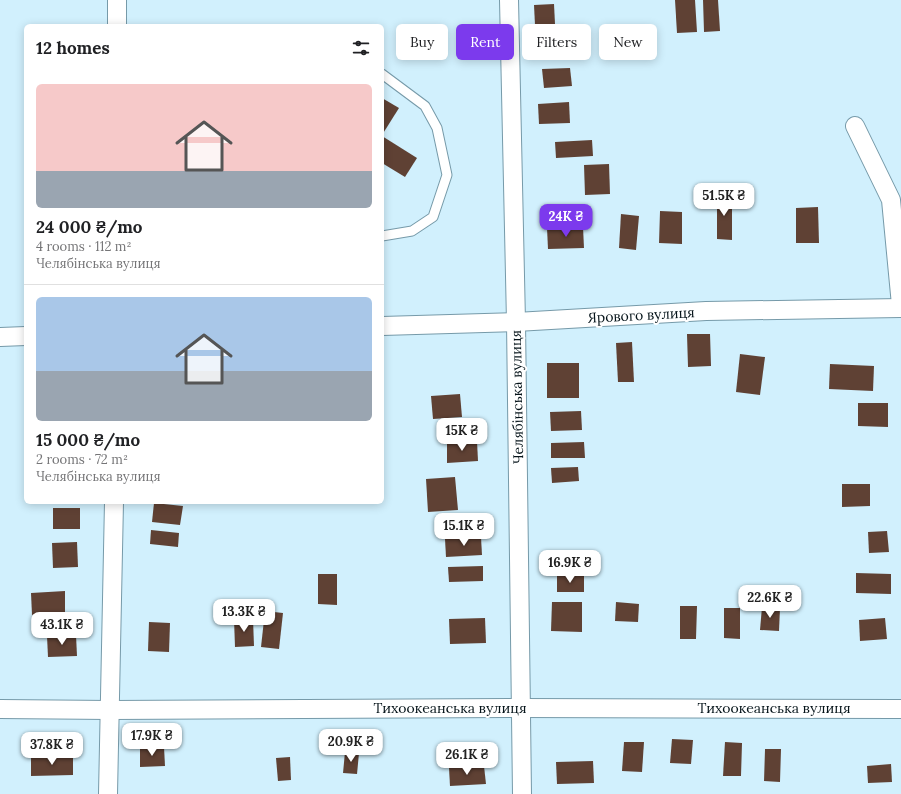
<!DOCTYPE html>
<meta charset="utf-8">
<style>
body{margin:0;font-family:Lora,serif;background:#f6f6f6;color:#202124;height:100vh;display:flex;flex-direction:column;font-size:15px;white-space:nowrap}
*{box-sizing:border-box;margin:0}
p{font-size:13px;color:#757577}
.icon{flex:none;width:22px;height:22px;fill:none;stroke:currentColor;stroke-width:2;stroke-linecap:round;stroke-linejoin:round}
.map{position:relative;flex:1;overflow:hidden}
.side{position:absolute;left:24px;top:24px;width:360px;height:480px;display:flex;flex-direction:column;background:#fff;border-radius:6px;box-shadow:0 2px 10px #0003}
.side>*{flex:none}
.hud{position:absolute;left:396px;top:24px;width:380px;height:36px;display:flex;gap:8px}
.price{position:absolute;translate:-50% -34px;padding:0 9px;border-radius:8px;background:#fff;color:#222;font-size:13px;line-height:26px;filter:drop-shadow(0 1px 2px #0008)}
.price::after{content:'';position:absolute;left:50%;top:24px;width:12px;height:9px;margin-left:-6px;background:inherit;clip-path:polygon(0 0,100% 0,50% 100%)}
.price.active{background:#7c3aed;color:#fff}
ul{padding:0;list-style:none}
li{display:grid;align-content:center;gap:8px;height:212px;padding:0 12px}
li+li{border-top:1px solid #e0e0e0}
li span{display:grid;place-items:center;height:124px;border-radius:6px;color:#555}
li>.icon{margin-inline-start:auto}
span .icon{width:72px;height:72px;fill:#fffc;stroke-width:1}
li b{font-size:17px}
h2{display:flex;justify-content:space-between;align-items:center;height:48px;padding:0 12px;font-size:17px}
.pill{padding:0 14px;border-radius:6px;background:#fff;box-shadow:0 2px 10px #0003;font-size:14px;line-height:36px}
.pill.active{background:#7c3aed;color:#fff}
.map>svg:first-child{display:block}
</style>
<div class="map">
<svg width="901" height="794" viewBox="0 0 901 794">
<rect width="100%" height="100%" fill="#d1f0fd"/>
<!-- building -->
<g fill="#5f4134">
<polygon points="675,0 695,0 697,32 677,33"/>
<polygon points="703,0 718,0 720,31 704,32"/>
<polygon points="554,4 555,24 535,25 534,5"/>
<polygon points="570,68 572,86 544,88 542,69"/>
<polygon points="382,98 399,108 382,135"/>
<polygon points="569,102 570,123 539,124 538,104"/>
<polygon points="382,136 417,158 405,177 382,163"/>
<polygon points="592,140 593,156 556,158 555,142"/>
<polygon points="609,164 610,194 585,195 584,165"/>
<polygon points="717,194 732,195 732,240 717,239"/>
<polygon points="818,207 819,243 796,243 796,208"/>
<polygon points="660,211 682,212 682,244 659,243"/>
<polygon points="621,214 639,216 636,250 619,248"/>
<polygon points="583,227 584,248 548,249 547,228"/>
<polygon points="687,334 710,334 711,366 688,367"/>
<polygon points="632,342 634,382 618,382 616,343"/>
<polygon points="740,354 765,357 760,395 736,392"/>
<rect x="547" y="363" width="32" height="35"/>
<polygon points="830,364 874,366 873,391 829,389"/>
<polygon points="460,394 462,417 433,419 431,396"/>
<polygon points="858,403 888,403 888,427 858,426"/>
<polygon points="581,411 582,430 551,431 550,412"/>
<polygon points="477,441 478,461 447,463 447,442"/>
<polygon points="584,442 585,458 551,458 551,443"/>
<polygon points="578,467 579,481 552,483 551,468"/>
<polygon points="455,477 458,510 428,512 426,479"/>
<polygon points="842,484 870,484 870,506 842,507"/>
<polygon points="154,503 183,506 180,525 152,522"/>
<rect x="53" y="508" width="27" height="21"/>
<polygon points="151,530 179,533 178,547 150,544"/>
<polygon points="887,531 889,552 869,553 868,532"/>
<polygon points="481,537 482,555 446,557 445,539"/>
<polygon points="77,542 78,567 53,568 52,543"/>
<polygon points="483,566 483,581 449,582 448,567"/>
<polygon points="856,573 891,574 891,594 856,593"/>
<polygon points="318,574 337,574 337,605 318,604"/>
<rect x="557" y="575" width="27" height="17"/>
<polygon points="65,591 65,613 32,615 31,593"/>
<polygon points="552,602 582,602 582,632 551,631"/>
<polygon points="616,602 639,604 638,622 615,621"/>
<polygon points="680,606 697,606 696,639 680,639"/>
<polygon points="762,607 780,608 779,631 760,630"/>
<polygon points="724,608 740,608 740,639 724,638"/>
<polygon points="265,611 283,613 279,649 261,647"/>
<polygon points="485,618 486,643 450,644 449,619"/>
<polygon points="885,618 887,639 860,641 859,620"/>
<polygon points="234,619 253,619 254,646 235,647"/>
<polygon points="149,622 170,623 169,652 148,651"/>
<polygon points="76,635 77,656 48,657 47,636"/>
<polygon points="672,739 693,740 691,764 670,763"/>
<polygon points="624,742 644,742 642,772 622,771"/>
<polygon points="725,742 742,743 741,776 723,776"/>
<polygon points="140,747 164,747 165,766 140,767"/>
<polygon points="765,749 781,749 780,782 764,781"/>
<polygon points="345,752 359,753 357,774 343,773"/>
<polygon points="73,756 73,775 31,776 31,757"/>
<polygon points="290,757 291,780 278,781 276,758"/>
<polygon points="593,761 594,783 557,784 556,762"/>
<polygon points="891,764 892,782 868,783 867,766"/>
<polygon points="484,766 486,784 450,786 449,768"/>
</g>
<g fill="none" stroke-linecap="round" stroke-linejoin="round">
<!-- service casing -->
<g stroke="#769aa9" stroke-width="11">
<polyline id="service" points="382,74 425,106 437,128 447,175 433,217 412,231 382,236"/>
</g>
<!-- minor casing -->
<g stroke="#769aa9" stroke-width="20">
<g id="minor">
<polyline points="117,0 117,26"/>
<polyline points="509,0 516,322 522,794"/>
<polyline points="855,126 891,200 901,305"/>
<polyline points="382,326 516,322 706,311 901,308"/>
<polyline points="0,337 26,336"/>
<polyline points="0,709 110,710 521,708 901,709"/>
<polyline points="108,794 114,502"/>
</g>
</g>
<!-- service -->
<use href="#service" stroke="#fff" stroke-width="9"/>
<!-- minor -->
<use href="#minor" stroke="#fff" stroke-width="18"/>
</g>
<g text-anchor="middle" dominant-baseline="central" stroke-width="4" stroke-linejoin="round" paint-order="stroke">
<!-- street labels -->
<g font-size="14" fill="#051319" stroke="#fff">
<text transform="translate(641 315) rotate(-3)">Ярового вулиця</text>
<text transform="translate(517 397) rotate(-91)">Челябінська вулиця</text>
<text x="450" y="708">Тихоокеанська вулиця</text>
<text x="774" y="708">Тихоокеанська вулиця</text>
</g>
</g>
</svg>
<b class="price" style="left:724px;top:217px">51.5K ₴</b>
<b class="price active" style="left:566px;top:238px">24K ₴</b>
<b class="price" style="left:462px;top:452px">15K ₴</b>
<b class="price" style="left:464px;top:547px">15.1K ₴</b>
<b class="price" style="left:570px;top:584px">16.9K ₴</b>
<b class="price" style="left:770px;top:619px">22.6K ₴</b>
<b class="price" style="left:244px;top:633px">13.3K ₴</b>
<b class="price" style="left:62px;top:646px">43.1K ₴</b>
<b class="price" style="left:152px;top:757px">17.9K ₴</b>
<b class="price" style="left:351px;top:763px">20.9K ₴</b>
<b class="price" style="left:52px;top:766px">37.8K ₴</b>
<b class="price" style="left:467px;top:776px">26.1K ₴</b>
<div class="hud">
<a class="pill">Buy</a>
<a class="pill active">Rent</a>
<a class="pill">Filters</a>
<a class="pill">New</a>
</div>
<section class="side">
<h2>12 homes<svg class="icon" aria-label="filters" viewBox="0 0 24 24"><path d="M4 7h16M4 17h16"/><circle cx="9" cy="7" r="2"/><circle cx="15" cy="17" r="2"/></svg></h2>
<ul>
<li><span style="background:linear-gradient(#f6c9c9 70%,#9aa5b1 0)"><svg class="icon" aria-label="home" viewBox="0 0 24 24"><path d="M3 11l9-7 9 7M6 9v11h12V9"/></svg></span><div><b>24 000 ₴/mo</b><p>4 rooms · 112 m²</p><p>Челябінська вулиця</p></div></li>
<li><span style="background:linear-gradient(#a9c7e8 60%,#9aa5b1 0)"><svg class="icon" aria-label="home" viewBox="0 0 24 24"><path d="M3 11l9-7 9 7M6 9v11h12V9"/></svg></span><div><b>15 000 ₴/mo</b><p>2 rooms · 72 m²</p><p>Челябінська вулиця</p></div></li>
</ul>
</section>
</div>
